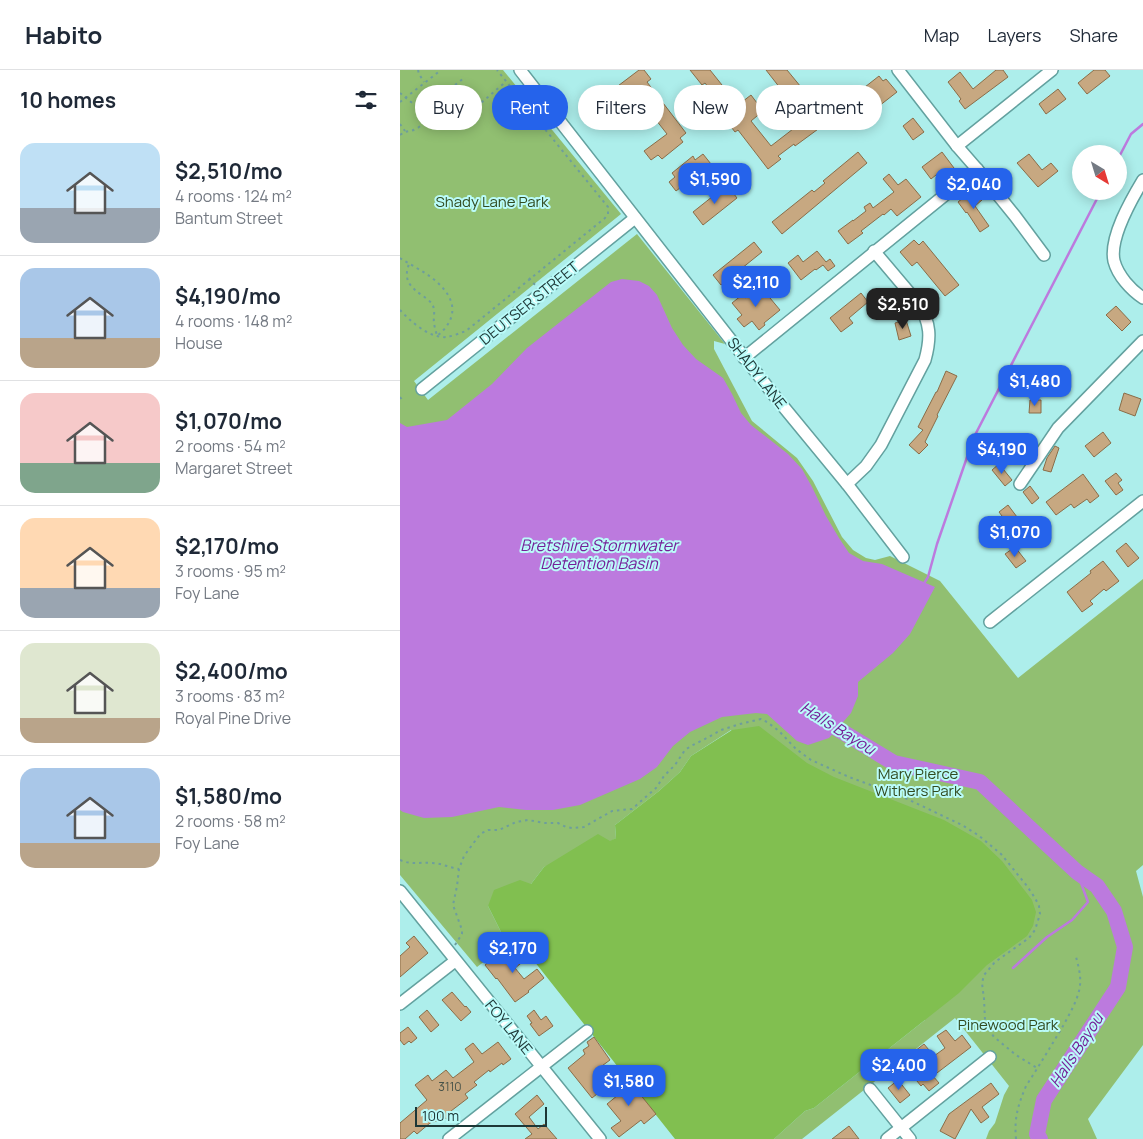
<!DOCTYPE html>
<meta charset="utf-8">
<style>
body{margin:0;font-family:Manrope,sans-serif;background:#f6f6f7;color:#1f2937;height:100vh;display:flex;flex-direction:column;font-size:19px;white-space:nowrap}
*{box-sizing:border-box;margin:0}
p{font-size:16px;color:#747a83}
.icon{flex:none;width:28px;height:28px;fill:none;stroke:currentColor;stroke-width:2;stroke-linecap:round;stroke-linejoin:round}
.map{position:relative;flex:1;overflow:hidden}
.panel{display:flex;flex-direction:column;background:#fff;width:400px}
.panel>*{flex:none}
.hud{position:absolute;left:15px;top:15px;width:475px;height:45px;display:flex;gap:10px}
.needle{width:32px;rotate:142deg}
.tools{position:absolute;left:672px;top:75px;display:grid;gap:10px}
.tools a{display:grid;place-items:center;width:55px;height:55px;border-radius:50%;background:#fff;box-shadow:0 2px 12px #0003;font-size:25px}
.scale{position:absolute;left:15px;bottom:12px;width:132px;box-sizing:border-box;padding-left:5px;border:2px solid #1d3736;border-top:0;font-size:14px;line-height:18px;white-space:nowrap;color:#1d3736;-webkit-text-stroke:4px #bafbf9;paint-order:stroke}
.price{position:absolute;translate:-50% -42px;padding:0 11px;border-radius:10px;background:#2563eb;color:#fff;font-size:16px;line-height:32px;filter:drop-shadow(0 1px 2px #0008)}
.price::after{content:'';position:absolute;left:50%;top:30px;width:15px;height:11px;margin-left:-8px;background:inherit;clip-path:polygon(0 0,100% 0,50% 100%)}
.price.current{background:#222;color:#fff}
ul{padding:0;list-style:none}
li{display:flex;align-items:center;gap:15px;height:125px;padding:0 20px}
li+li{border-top:1px solid #e0e1e3}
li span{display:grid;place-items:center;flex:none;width:140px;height:100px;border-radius:15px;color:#555}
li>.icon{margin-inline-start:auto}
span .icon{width:60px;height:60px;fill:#fffc;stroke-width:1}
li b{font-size:21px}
h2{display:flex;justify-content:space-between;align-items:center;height:60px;padding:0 20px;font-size:21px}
.chip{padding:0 18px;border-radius:22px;background:#fff;box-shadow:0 2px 12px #0003;font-size:18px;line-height:45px}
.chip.current{background:#2563eb;color:#fff}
header{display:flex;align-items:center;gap:30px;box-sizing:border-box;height:70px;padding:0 25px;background:#fff;border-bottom:1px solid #e0e1e3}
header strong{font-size:24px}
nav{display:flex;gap:28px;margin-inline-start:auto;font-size:18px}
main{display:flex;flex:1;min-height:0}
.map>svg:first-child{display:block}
</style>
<header>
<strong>Habito</strong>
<nav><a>Map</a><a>Layers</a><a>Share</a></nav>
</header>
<main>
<section class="panel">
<h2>10 homes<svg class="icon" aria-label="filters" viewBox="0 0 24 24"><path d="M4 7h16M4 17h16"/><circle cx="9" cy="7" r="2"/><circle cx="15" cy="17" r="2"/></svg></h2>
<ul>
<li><span style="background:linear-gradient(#bfe0f5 65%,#9aa5b1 0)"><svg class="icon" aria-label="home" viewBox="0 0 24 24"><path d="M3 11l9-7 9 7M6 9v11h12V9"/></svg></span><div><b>$2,510/mo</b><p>4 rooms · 124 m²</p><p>Bantum Street</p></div></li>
<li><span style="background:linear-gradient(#a9c7e8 70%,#b9a48a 0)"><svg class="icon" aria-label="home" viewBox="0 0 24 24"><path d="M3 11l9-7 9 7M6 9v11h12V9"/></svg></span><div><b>$4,190/mo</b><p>4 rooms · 148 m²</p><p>House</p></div></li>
<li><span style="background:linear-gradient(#f6c9c9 70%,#7fa58c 0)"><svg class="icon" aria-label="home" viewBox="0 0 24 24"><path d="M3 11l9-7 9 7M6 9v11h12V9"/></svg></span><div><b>$1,070/mo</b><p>2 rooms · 54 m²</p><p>Margaret Street</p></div></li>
<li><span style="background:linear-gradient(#ffd9b3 70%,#9aa5b1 0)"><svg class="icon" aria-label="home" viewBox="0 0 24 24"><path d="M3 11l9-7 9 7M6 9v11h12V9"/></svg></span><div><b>$2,170/mo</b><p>3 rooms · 95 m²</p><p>Foy Lane</p></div></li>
<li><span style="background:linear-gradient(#dfe7d0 75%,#b9a48a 0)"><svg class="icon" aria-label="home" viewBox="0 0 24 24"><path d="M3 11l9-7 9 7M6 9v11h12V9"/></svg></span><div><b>$2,400/mo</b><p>3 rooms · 83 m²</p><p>Royal Pine Drive</p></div></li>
<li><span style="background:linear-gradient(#a9c7e8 75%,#b9a48a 0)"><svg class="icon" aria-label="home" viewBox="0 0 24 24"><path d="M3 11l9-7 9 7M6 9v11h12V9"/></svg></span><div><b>$1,580/mo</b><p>2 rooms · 58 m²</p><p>Foy Lane</p></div></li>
</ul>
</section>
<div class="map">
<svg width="743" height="1069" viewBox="0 0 743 1069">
<rect width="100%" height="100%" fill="#adeeeb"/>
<!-- green -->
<polygon fill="#91bf71" points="0,0 103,0 221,144 14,311 28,330 237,164 325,274 314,271 314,279 352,351 397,388 413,411 442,467 453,480 466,488 475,490 490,486 540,511 618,608 743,509 743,795 736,801 743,827 743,975 688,1049 697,1069 586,1069 589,1061 595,1053 604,1025 609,1016 555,948 402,1069 374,1069 405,1041 414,1038 525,950 331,660 291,686 280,702 259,721 215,755 216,768 210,772 144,797 131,814 88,836 107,874 77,897 0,805"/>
<!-- forest -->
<polygon fill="#81bf50" points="359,656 407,693 434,707 544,750 581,771 602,791 632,830 636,842 633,856 627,866 587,895 559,923 414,1038 405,1041 374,1069 275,1069 115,867 107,874 88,836 94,820 120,810 131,814 144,797 198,764 210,771 216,768 215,755 259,721 280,702 291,686 332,660"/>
<!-- water -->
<polygon fill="#bc7ade" points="222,209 239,211 249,216 257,225 272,258 283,275 296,289 323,308 332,324 341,343 351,355 388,384 402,399 412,417 426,446 439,468 449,483 463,491 482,494 535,517 510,564 493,583 458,612 458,626 451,643 429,668 408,675 397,671 367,644 356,643 322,647 290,662 273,676 257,697 240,709 180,735 153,740 126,740 99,737 52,747 24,748 3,742 0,740 0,353 7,357 47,350 92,314 127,278 211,212"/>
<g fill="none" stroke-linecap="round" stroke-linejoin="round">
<!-- stream -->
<g stroke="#bc7ade" stroke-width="2.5">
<polyline points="719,87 731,64 743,54"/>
<polyline points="523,515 528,507 537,474 574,367 701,121"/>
<polyline points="613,898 647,867 672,850 688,832 677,802"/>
</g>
<!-- river -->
<polyline stroke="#bc7ade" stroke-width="16" points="418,647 494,693 580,712 677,802 697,816 714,841 725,877 718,917 644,1030 637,1064 640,1069"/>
</g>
<!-- building -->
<g fill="#c7a881" stroke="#8a6d48">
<polygon points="239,0 244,0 251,9 247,12 286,63 280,68 283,72 262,89 258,85 251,90 244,81 267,64 234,22 209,41 201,31 208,27 206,25"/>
<polygon points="290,0 310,0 338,35 351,25 363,41 351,51 371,76 415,42 425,54 395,76 394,74 378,86 381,89 368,99 338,60 335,62 312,32 317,28 305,13 302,15"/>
<polygon points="366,0 387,0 410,28 400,36 394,29 391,32"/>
<polygon points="596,0 603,0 608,7 565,39 559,31 561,29 548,12 560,2 573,19"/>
<polygon points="694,0 705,0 710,6 687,24 678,13"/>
<polygon points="479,6 483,11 486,9 497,22 479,36 465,17"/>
<polygon points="658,19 666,29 646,44 639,34"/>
<polygon points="513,48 524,62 513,70 503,56"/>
<polygon points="458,82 467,93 382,164 372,152 412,120 414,122 425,113 423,111"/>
<polygon points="542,82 554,98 545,105 541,101 531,109 522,97"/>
<polygon points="303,84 311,94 276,121 269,112 275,107 272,103 293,86 295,90"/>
<polygon points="629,84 642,100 651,93 658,101 638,117 617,93"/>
<polygon points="489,104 498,115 506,109 521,127 497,146 491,139 484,145 483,144 461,161 463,163 448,174 438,161 453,150 453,151 466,141 464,137 470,133 473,138 494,122 483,109"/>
<polygon points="327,115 337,128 303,155 293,142"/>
<polygon points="574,119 582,130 575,136 589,156 580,162 567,142 566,143 558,132"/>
<polygon points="514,170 519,175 523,171 559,215 545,226 517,192 512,196 500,182"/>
<polygon points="354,172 362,182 321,215 313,205"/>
<polygon points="417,181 426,192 430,189 435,196 428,201 423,195 416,200 415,199 401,210 388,193 398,185 403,192"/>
<polygon points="360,216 380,240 364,253 365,255 359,260 352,251 344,257 337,249 342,245 332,233 342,225 345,228"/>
<polygon points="461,223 468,232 449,248 453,253 441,262 430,248"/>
<polygon points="716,236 731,252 722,261 706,245"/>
<polygon points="506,250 511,266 499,270 495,253"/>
<polygon points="546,301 557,306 537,345 538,346 525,372 528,375 519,384 509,375 523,360 518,357 536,322 537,322"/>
<polygon points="724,323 741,329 735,346 719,340"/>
<polygon points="630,330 641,330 641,343 629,343"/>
<polygon points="703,362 711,373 694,387 685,376"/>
<polygon points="655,376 659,378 651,402 643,400 647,388"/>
<polygon points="599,394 612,410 605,416 592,400"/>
<polygon points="716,403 722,410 718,413 723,420 716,425 705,411"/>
<polygon points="683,404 699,426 690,433 687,429 674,438 671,434 656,445 646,432"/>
<polygon points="630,416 639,428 632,434 623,422"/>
<polygon points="608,435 617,447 608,454 599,442"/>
<polygon points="628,450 636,461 627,468 619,457"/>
<polygon points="726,473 739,488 728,497 716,481"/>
<polygon points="615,477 626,491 616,498 605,484"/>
<polygon points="703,491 719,511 706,521 704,519 690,531 693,534 682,542 667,522 691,503 690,501"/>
<polygon points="14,866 28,883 0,907 0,886 10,877 6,873"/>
<polygon points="116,877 125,890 115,898 124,909 137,899 144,908 128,921 129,922 115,932 97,908 96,909 85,895 101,882 105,885"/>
<polygon points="52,922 65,937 66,936 71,942 61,951 42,930"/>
<polygon points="27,940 39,955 31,962 19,947"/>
<polygon points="134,940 141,950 146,946 153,956 139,966 130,954 132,953 127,946"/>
<polygon points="8,957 17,968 11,973 9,971 4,975 0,970 0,963"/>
<polygon points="546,960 555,971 562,965 571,977 533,1006 539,1013 529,1021 523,1014 521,1016 508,1000 522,988 515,981 524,974 534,986 545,978 537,966"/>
<polygon points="194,967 210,990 195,1001 207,1016 192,1028 168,998 185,984 183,980 189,976 187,972"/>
<polygon points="98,972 111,989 103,995 102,993 90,1002 89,1000 74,1012 77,1015 65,1024 68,1028 51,1041 55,1047 49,1052 46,1048 30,1053 17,1064 14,1061 5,1069 0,1069 0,1053 27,1030 15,1015 28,1005 32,1011 46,1000 53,1008 74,992 65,979 73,973 82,984"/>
<polygon points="226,1007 256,1044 244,1054 241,1050 219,1067 211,1058 221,1051 207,1034 218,1025 213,1018"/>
<polygon points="498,1010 510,1025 500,1033 488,1018"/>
<polygon points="591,1013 599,1024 582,1037 589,1047 581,1053 571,1039 555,1069 540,1061 549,1044"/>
<polygon points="137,1025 144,1034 129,1047 138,1059 144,1054 157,1069 125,1069 132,1064 115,1044"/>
<polygon points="449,1056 459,1069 432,1069"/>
</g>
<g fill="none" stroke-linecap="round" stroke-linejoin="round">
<!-- minor casing -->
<g stroke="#63a19f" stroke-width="14">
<g id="minor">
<polyline points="120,0 373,324 447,414 503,487"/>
<polyline points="498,0 557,76 577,99 615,146 644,185"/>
<polyline points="557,76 652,0"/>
<path d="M 743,110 C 731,130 709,168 714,191 C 718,206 731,220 743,228"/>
<polyline points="344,288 577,99"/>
<polyline points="22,319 235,148"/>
<path d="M 447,414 L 466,396 L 481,375 L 525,290 C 531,268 531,253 518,233 L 474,181"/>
<polyline points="620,414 658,358 743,271"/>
<polyline points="590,552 743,431"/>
<polyline points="0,821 200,1069"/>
<polyline points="0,934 55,891"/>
<polyline points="470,1019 510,1069"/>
<polyline points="49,1069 187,961"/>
<polyline points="487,1069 590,987"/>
</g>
</g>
<!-- path -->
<g stroke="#6e9e9c" stroke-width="2" stroke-dasharray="2.5 4" stroke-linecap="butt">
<polyline points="18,0 19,4 24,12"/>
<polyline points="55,15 64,8"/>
<path d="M 0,23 C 9,30 18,39 29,43 C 44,48 62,45 75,37 C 86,30 95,20 106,12"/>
<polyline points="0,32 41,0"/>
<polyline points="0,54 5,61"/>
<path d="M 0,65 C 7,60 10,62 16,59 C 22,56 27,49 30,43"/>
<path d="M 0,188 C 12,196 26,202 37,212 C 57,230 58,249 37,266 C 36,262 35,258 34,254 C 33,248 36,240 32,234 C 30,231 26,228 23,226 C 10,217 3,210 9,194"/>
<polyline points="129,208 136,216"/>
<path d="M 0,240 C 10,251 30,269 47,267 C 53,266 60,263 66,261 L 205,148 L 208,144 L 208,137 L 97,0"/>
<polyline points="0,327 3,331"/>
<path d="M 0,790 C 11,795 20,792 32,793 C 41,793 50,798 59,799"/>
<polyline points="55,875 62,864 62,860 53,835 57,816 59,799 64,786 78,767 82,763 88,760 99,760 116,752 128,750 145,753 158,753 166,757 172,758 184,757 212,741 232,739 256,718 264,706 275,695 285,680 291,676 305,669 321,660 340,654 361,649 367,652 379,661 396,679 411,690 449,707 503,727 562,755 578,765 601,784 627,816 635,828 639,836 640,844 635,860 629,868 595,892 584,905 582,913 584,929 585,950 589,960 594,967 616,985 637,998"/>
<path d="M 616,1069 C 614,1048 618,1035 626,1016 C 639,996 651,976 663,956 C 669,945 676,933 679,921 C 682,909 679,898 676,887"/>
</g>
<!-- minor -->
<use href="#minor" stroke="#fff" stroke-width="11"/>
</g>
<g text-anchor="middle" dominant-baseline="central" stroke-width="4" stroke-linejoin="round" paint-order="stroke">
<!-- number labels -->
<g font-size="12" fill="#485349">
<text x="50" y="1016">3110</text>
</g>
<!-- park labels -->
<g font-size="15" fill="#324b20" stroke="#bafbf9">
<text x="92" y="131">Shady Lane Park</text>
<text x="518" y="703">Mary Pierce<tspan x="518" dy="17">Withers Park</tspan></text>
<text x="608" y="954">Pinewood Park</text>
</g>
<!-- street labels -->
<g font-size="15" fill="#1d3736" stroke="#bafbf9">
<text transform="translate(129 233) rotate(-39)">DEUTSER STREET</text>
<text transform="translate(357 303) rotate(52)">SHADY LANE</text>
<text transform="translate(109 957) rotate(51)">FOY LANE</text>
</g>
<!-- water labels -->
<g font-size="16" font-style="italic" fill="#752098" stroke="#bafbf9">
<text x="199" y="475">Bretshire Stormwater<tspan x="199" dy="18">Detention Basin</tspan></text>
<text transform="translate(438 658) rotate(32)">Halls Bayou</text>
<text transform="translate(676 980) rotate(-57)">Halls Bayou</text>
</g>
</g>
</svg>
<div class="tools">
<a><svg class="needle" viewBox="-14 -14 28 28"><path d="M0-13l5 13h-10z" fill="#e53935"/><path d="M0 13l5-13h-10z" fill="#747a83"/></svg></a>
</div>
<div class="scale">100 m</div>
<b class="price" style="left:315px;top:135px">$1,590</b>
<b class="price" style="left:574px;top:140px">$2,040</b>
<b class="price" style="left:356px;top:238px">$2,110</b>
<b class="price current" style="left:503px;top:260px">$2,510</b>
<b class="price" style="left:635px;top:337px">$1,480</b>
<b class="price" style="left:602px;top:405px">$4,190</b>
<b class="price" style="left:615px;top:488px">$1,070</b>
<b class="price" style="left:113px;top:904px">$2,170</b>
<b class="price" style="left:499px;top:1021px">$2,400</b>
<b class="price" style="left:229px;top:1037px">$1,580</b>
<div class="hud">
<a class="chip">Buy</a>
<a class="chip current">Rent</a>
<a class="chip">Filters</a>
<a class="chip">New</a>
<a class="chip">Apartment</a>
</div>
</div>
</main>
